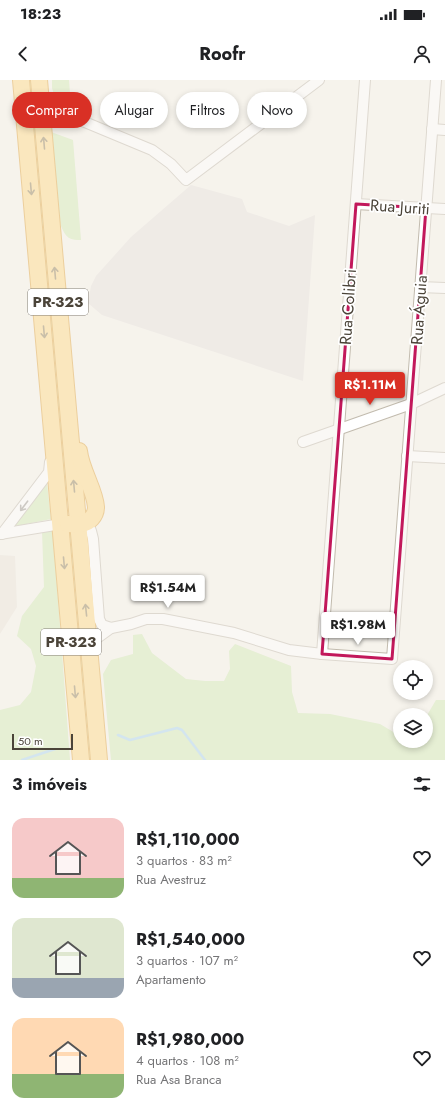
<!DOCTYPE html>
<html lang="pt">
<meta charset="utf-8">
<style>
body{margin:0;font-family:Jost,sans-serif;background:#f6f6f6;color:#202124;height:100vh;display:flex;flex-direction:column;font-size:15px;white-space:nowrap}
*{box-sizing:border-box;margin:0}
p{font-size:13px;color:#757577}
.icon{flex:none;width:22px;height:22px;fill:none;stroke:currentColor;stroke-width:2;stroke-linecap:round;stroke-linejoin:round}
.map{position:relative;height:680px;overflow:hidden}
.details{display:flex;flex-direction:column;background:#fff;flex:1}
.details>*{flex:none}
.banner{position:absolute;left:12px;top:12px;width:421px;height:36px;display:flex;gap:8px}
.tools{position:absolute;left:393px;top:580px;display:grid;gap:8px}
.tools a{display:grid;place-items:center;width:40px;height:40px;border-radius:50%;background:#fff;box-shadow:0 2px 6px #0003;font-size:20px}
.scale{position:absolute;left:12px;bottom:10px;width:61px;box-sizing:border-box;padding-left:4px;border:2px solid #4b4439;border-top:0;font-size:11px;line-height:14px;white-space:nowrap;color:#4b4439;-webkit-text-stroke:3px #fff;paint-order:stroke}
.price{position:absolute;translate:-50% -34px;padding:0 9px;border-radius:4px;background:#fff;color:#222;font-size:13px;line-height:26px;filter:drop-shadow(0 1px 2px #0008)}
.price::after{content:'';position:absolute;left:50%;top:24px;width:12px;height:9px;margin-left:-6px;background:inherit;clip-path:polygon(0 0,100% 0,50% 100%)}
.price.active{background:#d93025;color:#fff}
ul{padding:0;list-style:none}
li{display:flex;align-items:center;gap:12px;height:100px;padding:0 12px}
li span{display:grid;place-items:center;flex:none;width:112px;height:80px;border-radius:12px;color:#555}
li>.icon{margin-inline-start:auto}
span .icon{width:48px;height:48px;fill:#fffc;stroke-width:1}
li b{font-size:17px}
h2{display:flex;justify-content:space-between;align-items:center;height:48px;padding:0 12px;font-size:17px}
.pill{padding:0 14px;border-radius:18px;background:#fff;box-shadow:0 2px 6px #0003;font-size:14px;line-height:36px}
.pill.active{background:#d93025;color:#fff}
.status{display:flex;justify-content:space-between;align-items:center;height:28px;padding:0 20px;background:#fff;direction:ltr}
.status svg{height:11px;fill:currentColor}
header{display:flex;justify-content:space-between;align-items:center;height:52px;padding:0 12px;background:#fff;font-size:18px;font-weight:700}
.map>svg:first-child{display:block}
</style>
<div class="status"><b>18:23</b><svg viewBox="0 0 49 12"><path d="M0 12V9h3v3zM5 12V6h3v6zM10 12V3h3v9zM15 12V0h3v12zM26 1h20v11H26zM47 4h2v5h-2z"/></svg></div>
<header><svg class="icon" aria-label="back" viewBox="0 0 24 24"><path d="M15 5l-7 7 7 7"/></svg>Roofr<svg class="icon" aria-label="person" viewBox="0 0 24 24"><circle cx="12" cy="8" r="4"/><path d="M4 21q1-7 8-7t8 7"/></svg></header>
<div class="map">
<svg width="445" height="680" viewBox="0 0 445 680">
<rect width="100%" height="100%" fill="#f6f3ec"/>
<!-- residential -->
<polygon fill="#eae5da" points="0,475 15,476 17,527 0,554"/>
<!-- industrial -->
<polygon fill="#e6e2dd" points="191,105 242,119 247,132 289,146 315,135 303,301 102,235 88,223 91,206 96,196 131,157"/>
<!-- green -->
<g fill="#d2eab5">
<polygon points="23,0 31,0 69,429 48,290"/>
<polygon points="52,0 69,0 71,28 55,18 52,8"/>
<path d="M 51,52 L 73,60 L 81,160 C 68,161 64,155 60,143 Z"/>
<polygon points="47,403 51,439 12,447"/>
<polygon points="42,451 53,451 70,680 0,680 0,630 20,625 31,612 36,586 31,569 17,556 22,536 44,507"/>
<polygon points="67,451 72,453 93,680 83,680"/>
<polygon points="142,554 152,573 186,599 205,601 224,601 230,589 229,571 235,564 291,586 292,612 298,633 330,634 380,644 400,656 400,661 426,661 426,637 436,620 445,620 445,680 111,680 103,594 111,580 133,574 133,555"/>
</g>
<g fill="none" stroke-linecap="round" stroke-linejoin="round">
<!-- stream -->
<g stroke="#a9d4f2" stroke-width="2.5">
<polyline points="118,655 130,660 177,648 182,650 205,680"/>
<polyline points="22,680 55,669"/>
</g>
<!-- minor casing -->
<g stroke="#c2bbae" stroke-width="12">
<g id="minor">
<polyline points="42,33 63,33 152,70 171,84 186,100 319,0"/>
<polyline points="432,49 445,50"/>
<polyline points="356,124 445,129"/>
<polyline points="420,207 445,208"/>
<polyline points="303,362 411,324 445,308"/>
<polyline points="407,376 445,378"/>
<polyline points="87,442 91,451 93,459 99,539 102,545 111,548 131,544 146,539 163,539 234,553 289,570 322,574 392,579 436,0"/>
<polyline points="0,454 61,444"/>
<polyline points="2,454 49,392 50,382"/>
<polyline points="89,564 111,548"/>
<polyline points="322,574 365,0"/>
</g>
</g>
<!-- trunk casing -->
<g stroke="#e0a43c" stroke-width="18">
<g id="trunk">
<polyline points="21,0 81,680"/>
<polyline points="39,0 99,680"/>
<path d="M 68,444 C 73,444 77,445 81,444 C 89,443 96,436 96,427 C 95,410 81,390 79,371"/>
</g>
</g>
<!-- minor -->
<use href="#minor" stroke="#fff" stroke-width="10"/>
<!-- trunk -->
<use href="#trunk" stroke="#ffd985" stroke-width="16"/>
</g>
<!-- one-way arrows -->
<defs><path id="oneway-shaft" d="M-6 0H5M1.5-3L5.5 0L1.5 3" fill="none" stroke-width="1.6" stroke-linecap="round" stroke-linejoin="round"/></defs>
<g stroke="#938057">
<use href="#oneway-shaft" transform="translate(44 63) rotate(-95)"/>
<use href="#oneway-shaft" transform="translate(31 109) rotate(85)"/>
<use href="#oneway-shaft" transform="translate(55 193) rotate(-95)"/>
<use href="#oneway-shaft" transform="translate(44 252) rotate(85)"/>
<use href="#oneway-shaft" transform="translate(74 406) rotate(-95)"/>
<use href="#oneway-shaft" transform="translate(64 483) rotate(85)"/>
<use href="#oneway-shaft" transform="translate(86 530) rotate(-96)"/>
<use href="#oneway-shaft" transform="translate(75 612) rotate(85)"/>
</g>
<use stroke="#9c9892" href="#oneway-shaft" transform="translate(24 426) rotate(127)"/>
<!-- marked area -->
<path d="M0 0H445V680H0ZM 356,124 L 426,128 L 392,579 L 322,574 Z" fill="#f6f3ec" fill-opacity=".55" fill-rule="evenodd"/>
<path fill="none" stroke="#c2185b" stroke-width="3" stroke-linejoin="round" d="M 356,124 L 426,128 L 392,579 L 322,574 Z"/>
<g text-anchor="middle" dominant-baseline="central" stroke-width="3.5" stroke-linejoin="round" paint-order="stroke">
<!-- shield labels -->
<g fill="#fff" stroke="#817c74" stroke-width="1">
<rect x="28" y="209" width="60" height="26" rx="3"/>
<rect x="41" y="549" width="60" height="26" rx="3"/>
</g>
<g font-size="15" font-weight="bold" fill="#4b4439">
<text x="58" y="222">PR-323</text>
<text x="71" y="562">PR-323</text>
</g>
<!-- street labels -->
<g font-size="16" fill="#4b4439" stroke="#fff">
<text transform="translate(400 127) rotate(4)">Rua Juriti</text>
<text transform="translate(348 227) rotate(-86)">Rua Colibri</text>
<text transform="translate(419 230) rotate(-86)">Rua Águia</text>
</g>
</g>
</svg>
<div class="tools">
<a><svg class="icon" aria-label="locate" viewBox="0 0 24 24"><circle cx="12" cy="12" r="6"/><path d="M12 2v4M12 18v4M2 12h4M18 12h4"/></svg></a>
<a><svg class="icon" aria-label="layers" viewBox="0 0 24 24"><path d="M12 4l9 5-9 5-9-5zM3 14l9 5 9-5"/></svg></a>
</div>
<div class="scale">50 m</div>
<b class="price active" style="left:370px;top:326px">R$1.11M</b>
<b class="price" style="left:168px;top:529px">R$1.54M</b>
<b class="price" style="left:358px;top:566px">R$1.98M</b>
<div class="banner">
<a class="pill active">Comprar</a>
<a class="pill">Alugar</a>
<a class="pill">Filtros</a>
<a class="pill">Novo</a>
</div>
</div>
<section class="details">
<h2>3 imóveis<svg class="icon" aria-label="filters" viewBox="0 0 24 24"><path d="M4 7h16M4 17h16"/><circle cx="9" cy="7" r="2"/><circle cx="15" cy="17" r="2"/></svg></h2>
<ul>
<li><span style="background:linear-gradient(#f6c9c9 75%,#8fb573 0)"><svg class="icon" aria-label="home" viewBox="0 0 24 24"><path d="M3 11l9-7 9 7M6 9v11h12V9"/></svg></span><div><b>R$1,110,000</b><p>3 quartos · 83 m²</p><p>Rua Avestruz</p></div><svg class="icon" aria-label="heart" viewBox="0 0 24 24"><path d="M12 20l-8-8c-3-5 5-10 8-4 3-6 11-1 8 4z"/></svg></li>
<li><span style="background:linear-gradient(#dfe7d0 75%,#9aa5b1 0)"><svg class="icon" aria-label="home" viewBox="0 0 24 24"><path d="M3 11l9-7 9 7M6 9v11h12V9"/></svg></span><div><b>R$1,540,000</b><p>3 quartos · 107 m²</p><p>Apartamento</p></div><svg class="icon" aria-label="heart" viewBox="0 0 24 24"><path d="M12 20l-8-8c-3-5 5-10 8-4 3-6 11-1 8 4z"/></svg></li>
<li><span style="background:linear-gradient(#ffd9b3 70%,#8fb573 0)"><svg class="icon" aria-label="home" viewBox="0 0 24 24"><path d="M3 11l9-7 9 7M6 9v11h12V9"/></svg></span><div><b>R$1,980,000</b><p>4 quartos · 108 m²</p><p>Rua Asa Branca</p></div><svg class="icon" aria-label="heart" viewBox="0 0 24 24"><path d="M12 20l-8-8c-3-5 5-10 8-4 3-6 11-1 8 4z"/></svg></li>
</ul>
</section>
